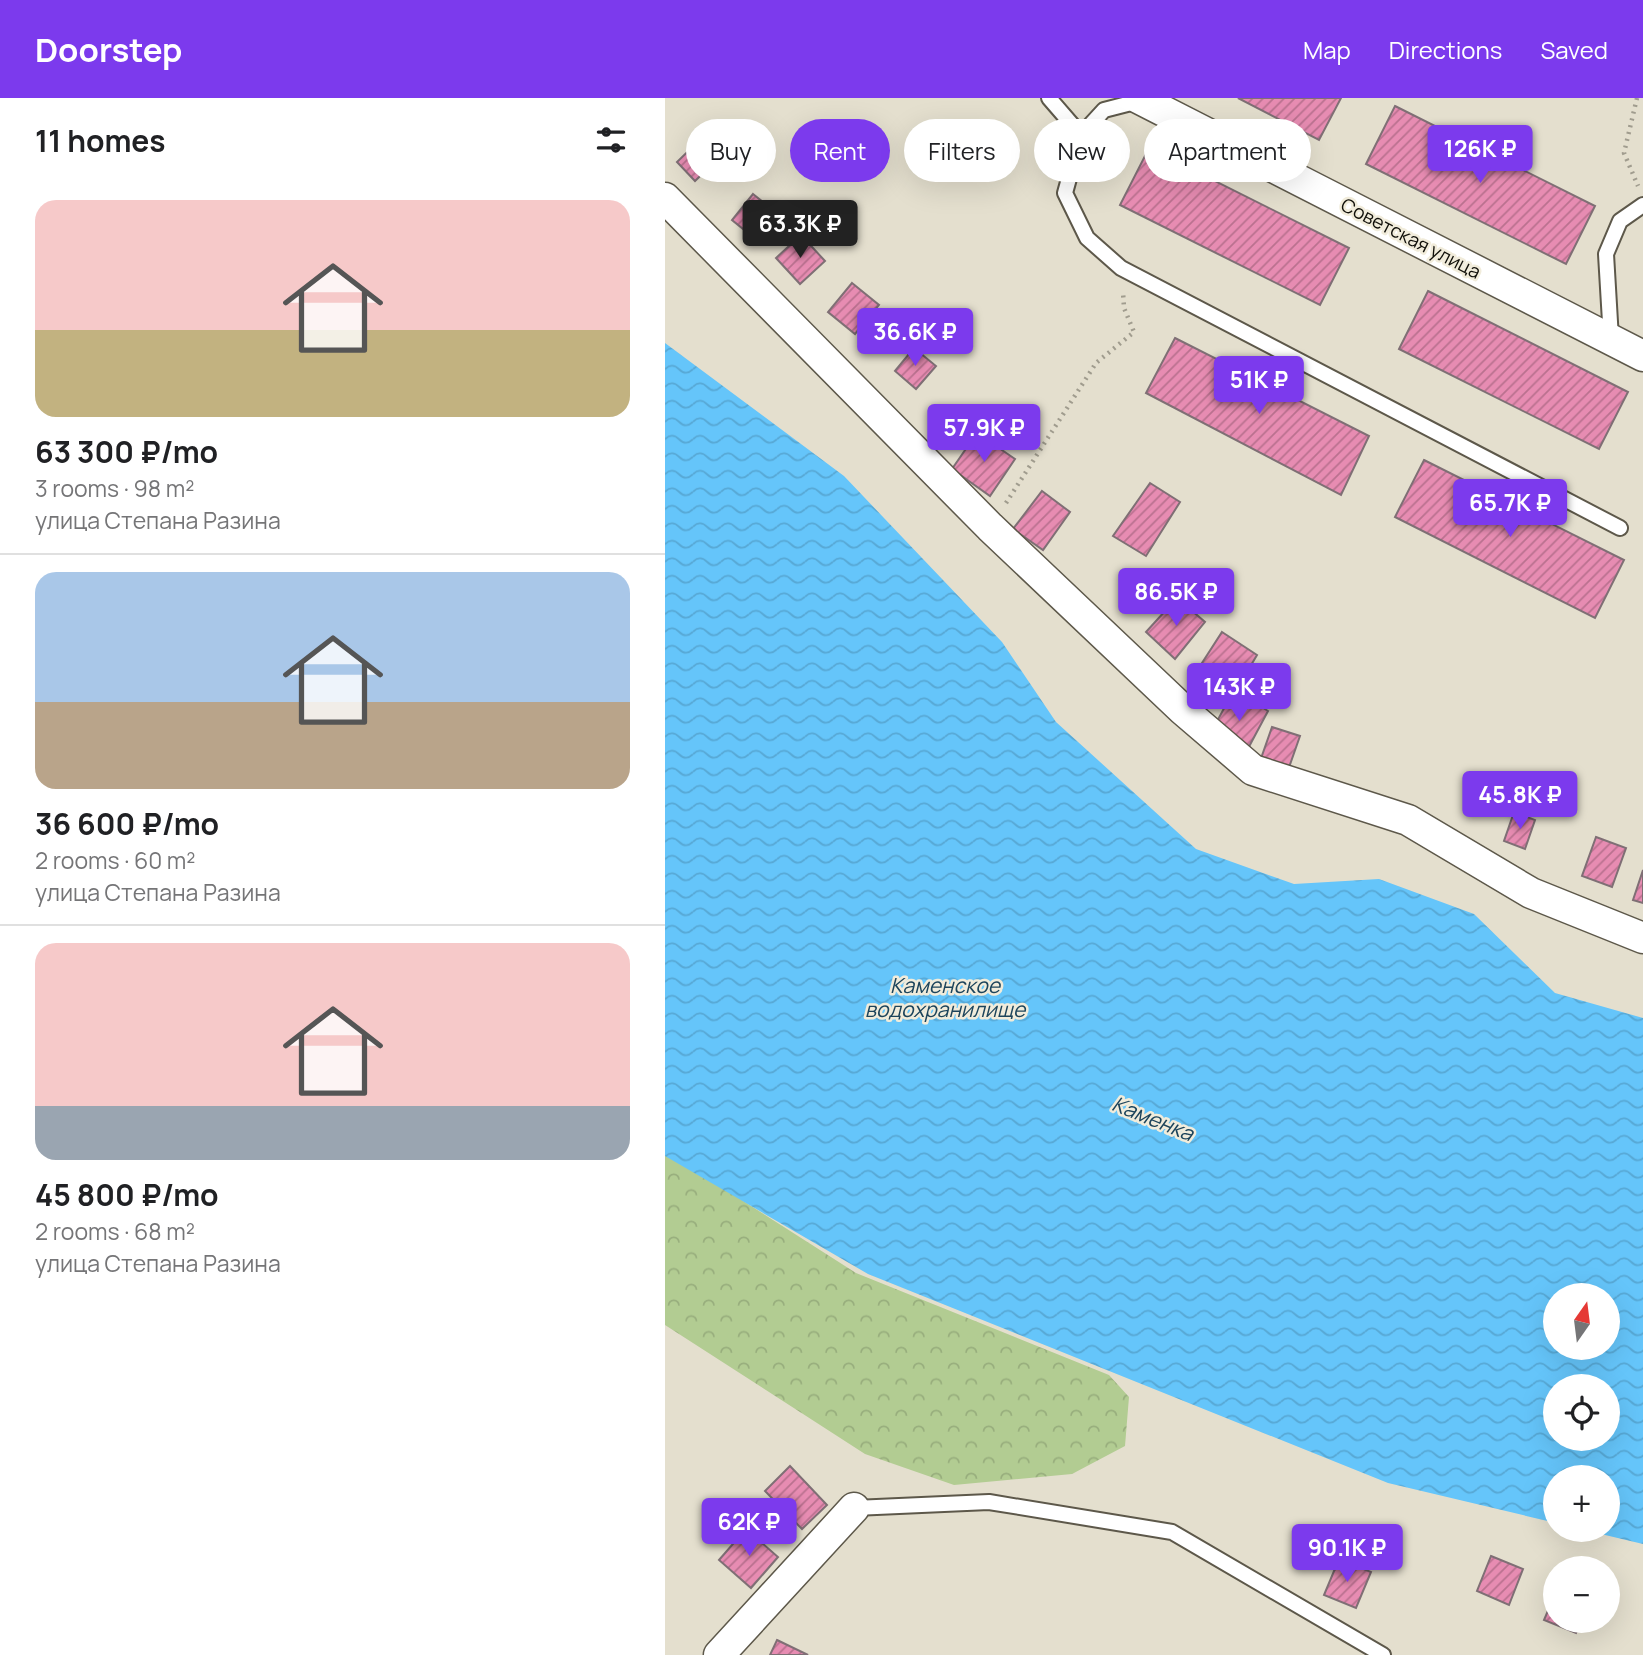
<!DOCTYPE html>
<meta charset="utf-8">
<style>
body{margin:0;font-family:Manrope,sans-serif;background:#f6f6f6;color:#202124;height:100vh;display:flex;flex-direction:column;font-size:26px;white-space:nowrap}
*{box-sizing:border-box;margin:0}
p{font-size:23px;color:#757577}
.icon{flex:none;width:38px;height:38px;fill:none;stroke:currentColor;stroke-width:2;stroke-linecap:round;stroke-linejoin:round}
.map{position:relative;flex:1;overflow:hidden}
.details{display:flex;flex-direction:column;background:#fff;width:665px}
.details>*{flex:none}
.banner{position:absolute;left:21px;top:21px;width:665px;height:63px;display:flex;gap:14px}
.needle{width:46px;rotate:14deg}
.controls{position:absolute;left:878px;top:1185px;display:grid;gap:14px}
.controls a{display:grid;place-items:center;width:77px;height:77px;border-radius:50%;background:#fff;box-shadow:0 7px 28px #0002;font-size:35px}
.price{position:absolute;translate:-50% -60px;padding:0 16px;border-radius:7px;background:#7c3aed;color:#fff;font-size:23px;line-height:46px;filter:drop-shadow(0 2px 4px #0008)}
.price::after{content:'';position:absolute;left:50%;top:42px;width:21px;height:16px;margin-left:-10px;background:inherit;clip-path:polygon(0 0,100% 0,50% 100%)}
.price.on{background:#222;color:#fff}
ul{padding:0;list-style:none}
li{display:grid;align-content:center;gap:14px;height:371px;padding:0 35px}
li+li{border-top:2px solid #e0e0e0}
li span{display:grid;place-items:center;height:217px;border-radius:21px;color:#555}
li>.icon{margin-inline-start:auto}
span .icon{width:126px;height:126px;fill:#fffc;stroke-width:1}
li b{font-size:30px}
h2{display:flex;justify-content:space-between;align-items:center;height:84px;padding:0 35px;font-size:30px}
.tag{padding:0 24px;border-radius:32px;background:#fff;box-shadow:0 7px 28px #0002;font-size:24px;line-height:63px}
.tag.on{background:#7c3aed;color:#fff}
header{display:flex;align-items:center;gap:42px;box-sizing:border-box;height:98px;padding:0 35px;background:#7c3aed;color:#fff}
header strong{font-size:33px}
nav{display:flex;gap:38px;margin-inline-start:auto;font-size:24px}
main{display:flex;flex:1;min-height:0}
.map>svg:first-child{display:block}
</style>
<header>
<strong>Doorstep</strong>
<nav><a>Map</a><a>Directions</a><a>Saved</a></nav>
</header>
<main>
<section class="details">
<h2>11 homes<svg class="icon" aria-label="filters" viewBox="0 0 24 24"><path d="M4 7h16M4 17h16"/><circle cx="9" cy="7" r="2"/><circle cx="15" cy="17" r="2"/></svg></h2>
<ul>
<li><span style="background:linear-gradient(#f6c9c9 60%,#c2b280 0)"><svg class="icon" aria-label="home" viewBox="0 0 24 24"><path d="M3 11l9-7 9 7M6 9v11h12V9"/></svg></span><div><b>63 300 ₽/mo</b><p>3 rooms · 98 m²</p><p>улица Степана Разина</p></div></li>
<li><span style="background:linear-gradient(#a9c7e8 60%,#b9a48a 0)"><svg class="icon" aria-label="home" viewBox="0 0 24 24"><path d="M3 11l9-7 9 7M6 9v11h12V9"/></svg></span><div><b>36 600 ₽/mo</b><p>2 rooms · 60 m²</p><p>улица Степана Разина</p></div></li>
<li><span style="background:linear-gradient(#f6c9c9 75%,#9aa5b1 0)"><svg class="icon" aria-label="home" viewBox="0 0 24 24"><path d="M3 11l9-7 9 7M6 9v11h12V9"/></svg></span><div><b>45 800 ₽/mo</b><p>2 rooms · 68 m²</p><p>улица Степана Разина</p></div></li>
</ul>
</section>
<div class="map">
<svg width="978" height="1557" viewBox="0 0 978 1557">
<defs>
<pattern id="forest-crowns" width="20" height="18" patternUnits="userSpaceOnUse" patternTransform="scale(1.75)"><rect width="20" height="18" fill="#b2cc92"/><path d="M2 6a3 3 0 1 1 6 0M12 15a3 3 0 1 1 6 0" fill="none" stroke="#98ae7d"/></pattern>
<pattern id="water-waves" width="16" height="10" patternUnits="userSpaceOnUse" patternTransform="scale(1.75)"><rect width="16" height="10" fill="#65c5fa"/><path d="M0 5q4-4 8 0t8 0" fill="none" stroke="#57a8d5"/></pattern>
<pattern id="building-hatch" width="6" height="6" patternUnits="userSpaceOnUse" patternTransform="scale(1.75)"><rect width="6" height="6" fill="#e78cb2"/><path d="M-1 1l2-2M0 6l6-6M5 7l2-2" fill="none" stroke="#ba718f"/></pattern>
</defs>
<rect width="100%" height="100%" fill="#e4dfce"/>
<!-- forest -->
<polygon fill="url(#forest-crowns)" points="0,1053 191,1175 444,1277 464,1299 460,1348 407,1376 289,1387 200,1356 0,1227"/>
<!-- water -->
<path fill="url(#water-waves)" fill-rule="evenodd" d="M 0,245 L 179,378 L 337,544 L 391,624 L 531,751 L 629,786 L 714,781 L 809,816 L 890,895 L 978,920 L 978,1446 L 919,1432 L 943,1432 L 943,1379 L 891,1379 L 891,1425 L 723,1385 L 203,1176 L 0,1058 ZM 891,1197 L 943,1197 L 943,1250 L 891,1250 ZM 891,1288 L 943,1288 L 943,1340 L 891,1340 Z"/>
<!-- building -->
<g fill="url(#building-hatch)" stroke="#7f6f75" stroke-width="2">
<polygon points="573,0 676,0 654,42"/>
<polygon points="730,8 930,108 901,166 701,66"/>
<polygon points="42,35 60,54 30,83 12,64"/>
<polygon points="484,50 684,150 655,207 455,107"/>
<polygon points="88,96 109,113 88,139 67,122"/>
<polygon points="136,137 160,163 135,186 111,160"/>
<polygon points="187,185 214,207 190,236 163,214"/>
<polygon points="763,193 963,294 934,351 734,251"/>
<polygon points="510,240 704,338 676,397 481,295"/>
<polygon points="249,250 271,268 251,291 230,273"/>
<polygon points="312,335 350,361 325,398 287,371"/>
<polygon points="759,362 959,462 930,520 730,419"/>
<polygon points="485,385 515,404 481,458 448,438"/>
<polygon points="377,393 405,414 378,452 348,431"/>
<polygon points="512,500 540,524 510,561 481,534"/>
<polygon points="557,534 592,557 573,589 537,565"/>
<polygon points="569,592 603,613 579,658 544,638"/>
<polygon points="607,629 635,638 621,678 593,669"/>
<polygon points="849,714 870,722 860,751 839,743"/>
<polygon points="931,739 961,750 947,789 917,778"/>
<polygon points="978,772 978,805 968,802"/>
<polygon points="125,1368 162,1407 137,1431 100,1393"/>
<polygon points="81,1431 113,1459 86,1490 54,1462"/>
<polygon points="826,1458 858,1471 844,1507 812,1493"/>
<polygon points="674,1461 706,1474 691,1510 659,1497"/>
<polygon points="891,1494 891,1522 916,1522 911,1535 879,1522"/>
<polygon points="112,1542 143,1557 105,1557"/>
</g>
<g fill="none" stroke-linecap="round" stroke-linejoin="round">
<!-- service casing -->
<g stroke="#5d584a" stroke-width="18">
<g id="service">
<polyline points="384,0 416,37"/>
<polyline points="478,2 439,12 416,37 400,95 422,140 456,170 955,430"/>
<polyline points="946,241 941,156 955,123 978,107"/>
<polyline points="189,1410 324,1404 507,1434 718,1557"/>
</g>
</g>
<!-- minor casing -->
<g stroke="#5d584a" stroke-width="33">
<g id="minor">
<polyline points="473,0 978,258"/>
<polyline points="0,100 325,429 518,612 588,672 743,722 866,795 978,840"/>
<polyline points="54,1557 189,1410"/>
</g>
</g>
<!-- path -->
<g stroke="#a09c8e" stroke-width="4.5" stroke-dasharray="2 5" stroke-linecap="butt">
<polyline points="972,0 959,55 973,88"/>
<polyline points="341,405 431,265 469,234 459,210 458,194"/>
</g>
<!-- service -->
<use href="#service" stroke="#fff" stroke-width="14"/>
<!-- minor -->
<use href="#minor" stroke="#fff" stroke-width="30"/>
</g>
<g text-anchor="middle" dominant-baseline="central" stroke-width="5" stroke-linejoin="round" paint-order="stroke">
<!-- street labels -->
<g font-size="19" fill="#100f09" stroke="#f1ecdb">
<text transform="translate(746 140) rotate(27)">Советская улица</text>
</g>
<!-- water labels -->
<g font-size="21" font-style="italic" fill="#1c445b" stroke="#f1ecdb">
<text x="280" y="887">Каменское<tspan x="280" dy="24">водохранилище</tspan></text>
<text transform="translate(488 1020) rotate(22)">Каменка</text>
</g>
</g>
</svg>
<div class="controls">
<a><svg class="needle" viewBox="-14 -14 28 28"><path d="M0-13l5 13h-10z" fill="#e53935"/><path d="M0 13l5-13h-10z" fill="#757577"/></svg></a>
<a><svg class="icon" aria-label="locate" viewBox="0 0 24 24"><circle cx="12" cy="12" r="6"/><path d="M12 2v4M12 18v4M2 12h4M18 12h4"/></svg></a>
<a>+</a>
<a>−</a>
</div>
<b class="price" style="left:815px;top:87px">126K ₽</b>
<b class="price on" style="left:135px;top:162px">63.3K ₽</b>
<b class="price" style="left:250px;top:270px">36.6K ₽</b>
<b class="price" style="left:594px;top:318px">51K ₽</b>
<b class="price" style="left:319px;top:366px">57.9K ₽</b>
<b class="price" style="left:845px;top:441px">65.7K ₽</b>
<b class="price" style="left:511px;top:530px">86.5K ₽</b>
<b class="price" style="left:574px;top:625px">143K ₽</b>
<b class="price" style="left:855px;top:733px">45.8K ₽</b>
<b class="price" style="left:84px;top:1460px">62K ₽</b>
<b class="price" style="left:682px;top:1486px">90.1K ₽</b>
<div class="banner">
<a class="tag">Buy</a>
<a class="tag on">Rent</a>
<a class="tag">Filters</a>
<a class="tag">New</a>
<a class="tag">Apartment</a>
</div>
</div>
</main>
